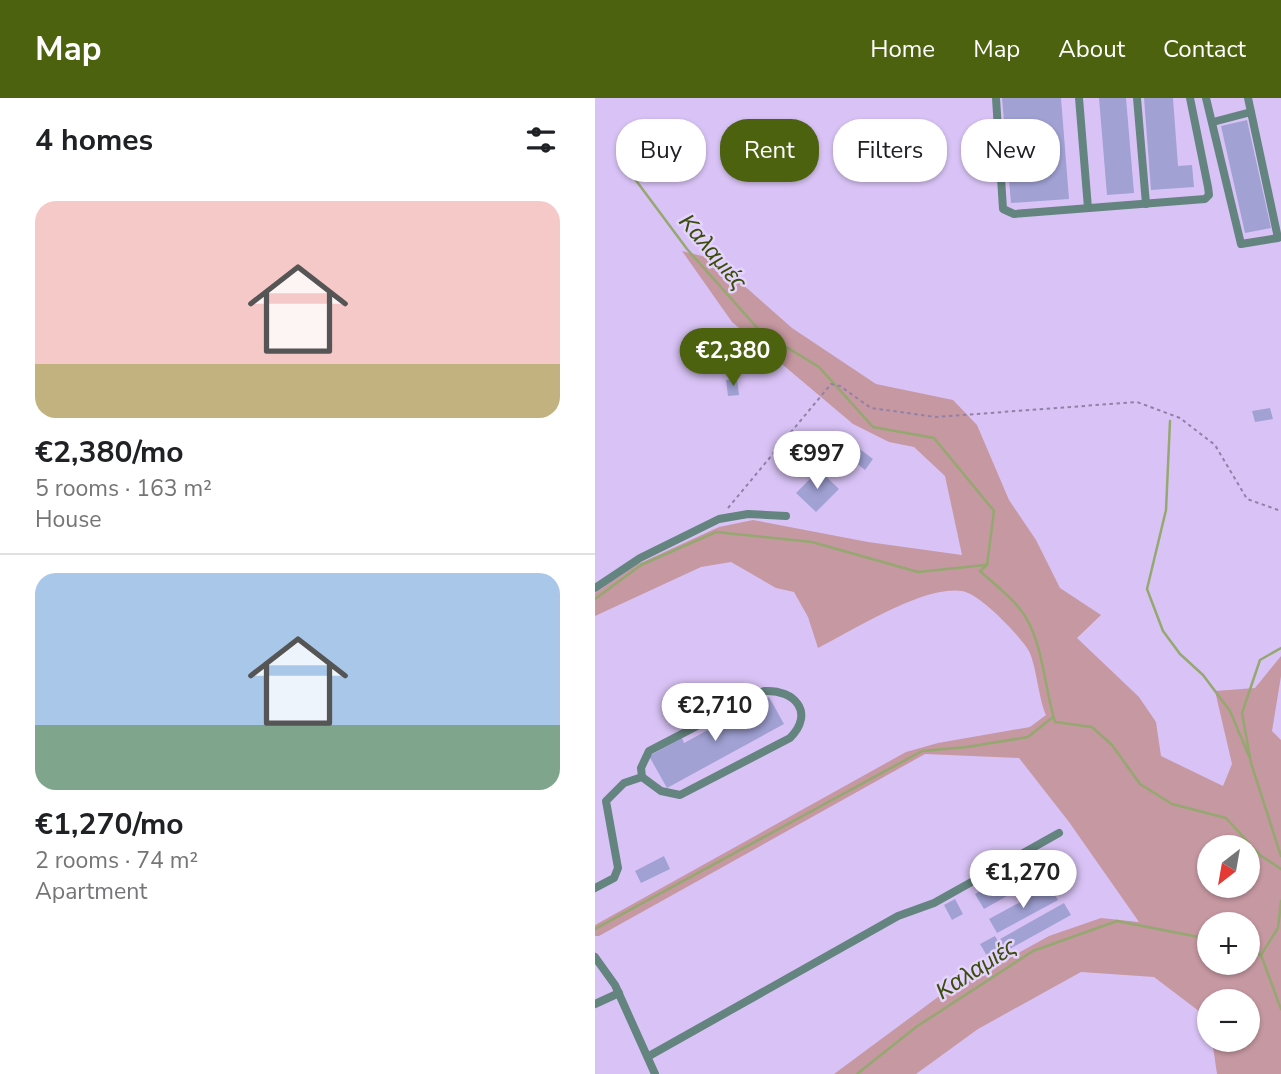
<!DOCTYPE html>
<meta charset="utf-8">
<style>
body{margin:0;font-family:"Nunito Sans",sans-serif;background:#f2f2f2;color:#202124;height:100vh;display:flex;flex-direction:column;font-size:26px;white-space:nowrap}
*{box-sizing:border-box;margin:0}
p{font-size:23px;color:#757577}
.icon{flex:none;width:38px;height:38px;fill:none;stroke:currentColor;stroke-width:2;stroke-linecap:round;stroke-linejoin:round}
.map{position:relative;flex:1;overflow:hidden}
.sheet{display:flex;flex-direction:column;background:#fff;width:595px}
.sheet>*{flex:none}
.hud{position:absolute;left:21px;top:21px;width:560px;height:63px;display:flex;gap:14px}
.needle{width:46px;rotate:211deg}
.fabs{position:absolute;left:602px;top:737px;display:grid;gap:14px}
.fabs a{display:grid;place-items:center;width:63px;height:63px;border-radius:50%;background:#fff;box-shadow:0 2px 5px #0004;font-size:35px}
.price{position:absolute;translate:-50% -60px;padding:0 16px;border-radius:24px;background:#fff;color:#222;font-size:23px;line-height:46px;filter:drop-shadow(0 2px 4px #0008)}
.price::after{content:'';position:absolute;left:50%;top:42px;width:21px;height:16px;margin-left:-10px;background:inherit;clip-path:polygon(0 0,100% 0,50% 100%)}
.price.on{background:#4c620f;color:#fff}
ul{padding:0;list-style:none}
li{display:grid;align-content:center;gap:14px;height:371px;padding:0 35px}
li+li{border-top:2px solid #e0e0e0}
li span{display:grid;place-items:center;height:217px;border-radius:21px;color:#555}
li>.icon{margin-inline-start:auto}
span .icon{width:126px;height:126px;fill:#fffc;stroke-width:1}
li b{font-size:30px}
h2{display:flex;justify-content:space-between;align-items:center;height:84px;padding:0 35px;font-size:30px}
.chip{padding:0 24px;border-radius:28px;background:#fff;box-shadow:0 2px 5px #0004;font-size:24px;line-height:63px}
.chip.on{background:#4c620f;color:#fff}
header{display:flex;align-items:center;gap:42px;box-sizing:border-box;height:98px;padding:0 35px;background:#4c620f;color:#fff}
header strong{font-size:33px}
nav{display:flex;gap:38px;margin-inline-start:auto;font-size:24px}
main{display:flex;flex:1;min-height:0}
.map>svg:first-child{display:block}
</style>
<header>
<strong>Map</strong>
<nav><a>Home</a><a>Map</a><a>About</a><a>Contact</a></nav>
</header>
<main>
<section class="sheet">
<h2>4 homes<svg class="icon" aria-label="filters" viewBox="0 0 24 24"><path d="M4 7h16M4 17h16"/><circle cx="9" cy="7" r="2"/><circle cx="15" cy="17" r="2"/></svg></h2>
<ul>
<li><span style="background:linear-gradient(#f6c9c9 75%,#c2b280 0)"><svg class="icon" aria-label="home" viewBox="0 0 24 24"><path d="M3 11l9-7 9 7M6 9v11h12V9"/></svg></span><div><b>€2,380/mo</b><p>5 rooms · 163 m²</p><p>House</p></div></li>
<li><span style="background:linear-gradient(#a9c7e8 70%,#7fa58c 0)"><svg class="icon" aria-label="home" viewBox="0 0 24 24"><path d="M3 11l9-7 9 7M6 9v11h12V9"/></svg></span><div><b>€1,270/mo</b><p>2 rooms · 74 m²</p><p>Apartment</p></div></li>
</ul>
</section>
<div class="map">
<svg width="686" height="976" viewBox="0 0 686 976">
<rect width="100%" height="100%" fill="#d9c3f6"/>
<!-- green -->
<path fill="#c698a2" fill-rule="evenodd" d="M 87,153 L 119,161 L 197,230 L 281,286 L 358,302 L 382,327 L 414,402 L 441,442 L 465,490 L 506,517 L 482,540 L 544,599 L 561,624 L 566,658 L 628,688 L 637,666 L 620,593 L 660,590 L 686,558 L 686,578 L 677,633 L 686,642 L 686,976 L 622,976 L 617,942 L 653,942 L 653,903 L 614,903 L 614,925 L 613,920 L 559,879 L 486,874 L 383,931 L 321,976 L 239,976 L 343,899 L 454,838 L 506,820 L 544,824 L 474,724 L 424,660 L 330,656 L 4,838 L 0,838 L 0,827 L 311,654 L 343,645 L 435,629 L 451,617 C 443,599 441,562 432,550 C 421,534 385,496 367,493 C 329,487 258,532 223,550 L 213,519 L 199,494 L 181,490 L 136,464 L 106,469 L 0,518 L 0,495 L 43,466 L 124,429 L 158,422 L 273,444 L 367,457 L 350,378 L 319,349 L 294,344 L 258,326 L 137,224 ZM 614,749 L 653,749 L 653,788 L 614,788 ZM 614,826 L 653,826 L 653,864 L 614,864 Z"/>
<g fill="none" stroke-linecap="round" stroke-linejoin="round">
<!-- stream -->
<g stroke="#94a86f" stroke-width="2.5">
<path d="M 34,73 L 92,151 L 165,233 L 224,269 L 278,329 L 339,340 L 399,413 L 392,467 L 385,473 C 398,485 414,497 425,511 C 448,539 449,589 460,624 L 497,629 L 517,647 L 545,686 L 577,706 L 631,720 L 665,757 L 686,771"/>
<polyline points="575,323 571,412 552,491 568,533 585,556 608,577 635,613 654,658"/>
<polyline points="0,501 46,467 121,434 217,444 323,474 390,467"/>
<polyline points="686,550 665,562 647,615 656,665 686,758"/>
<polyline points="0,831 327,653 372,649 433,639 458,619"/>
<polyline points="653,852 666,857 683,830 686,803"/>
<polyline points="666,857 686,911"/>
<polyline points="262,976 321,929 438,853 522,823 614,841"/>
</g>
</g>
<!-- building -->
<g fill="#a1a1d4">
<polygon points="407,0 466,0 474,101 416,105"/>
<polygon points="504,0 531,0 539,95 512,97"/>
<polygon points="549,0 578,0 583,68 597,67 599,89 556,92"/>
<polygon points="652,22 676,130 650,135 626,28"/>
<polygon points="142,281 144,297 133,298 131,282"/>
<polygon points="675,310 678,321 660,324 657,313"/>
<polygon points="258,346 278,361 270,372 250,356"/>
<polygon points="224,372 244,391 221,414 201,395"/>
<polygon points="174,599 189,626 72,690 54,658 87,640 89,645"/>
<polygon points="69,758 75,771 46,785 40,773"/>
<polygon points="440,762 449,777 389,811 380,796"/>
<polygon points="455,788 463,802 402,835 394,821"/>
<polygon points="360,801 368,816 357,822 349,807"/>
<polygon points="469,805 476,817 411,853 405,841"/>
<polygon points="400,838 410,855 395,863 385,846"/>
</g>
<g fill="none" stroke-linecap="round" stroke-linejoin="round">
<!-- path -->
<polyline stroke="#9180a7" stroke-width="2" stroke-dasharray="3.5 3.5" stroke-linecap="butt" points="133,410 236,286 245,288 276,310 341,319 542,304 585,320 620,347 652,401 686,413"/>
<!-- minor -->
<g stroke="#64847f" stroke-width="8">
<polyline points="401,0 408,111 419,116 610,101 614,97 613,89 595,0"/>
<polyline points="484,0 493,110"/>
<polyline points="542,0 551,106"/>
<polyline points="611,0 646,146 683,140 653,0"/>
<polyline points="618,24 656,14"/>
<polyline points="0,490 45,460 124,421 153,416 191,418"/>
<path d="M 169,593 C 200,591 220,615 195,640 L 85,697 L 66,693 L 47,679 L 46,670 L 54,653 Z"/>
<polyline points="0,790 19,780 23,770 11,703 29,685 47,679"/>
<polyline points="0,859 20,887 60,976"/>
<polyline points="0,906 24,895"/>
<polyline points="54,958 303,818 339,805 464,735"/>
</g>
</g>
<g text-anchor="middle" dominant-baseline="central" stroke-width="5" stroke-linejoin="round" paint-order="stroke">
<!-- water labels -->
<g font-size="23" font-style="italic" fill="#3b4d0b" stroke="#e4d3fc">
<text transform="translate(118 154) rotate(50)">Καλαμιές</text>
<text transform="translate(381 871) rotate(-33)">Καλαμιές</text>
</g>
</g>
</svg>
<div class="fabs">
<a><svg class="needle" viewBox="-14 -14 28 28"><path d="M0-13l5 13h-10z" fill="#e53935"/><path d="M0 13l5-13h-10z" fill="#757577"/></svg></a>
<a>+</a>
<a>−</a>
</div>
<b class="price on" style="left:138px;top:290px">€2,380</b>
<b class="price" style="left:222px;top:393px">€997</b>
<b class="price" style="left:120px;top:645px">€2,710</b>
<b class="price" style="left:428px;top:812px">€1,270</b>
<div class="hud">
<a class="chip">Buy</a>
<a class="chip on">Rent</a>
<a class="chip">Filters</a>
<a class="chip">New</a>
</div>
</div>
</main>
